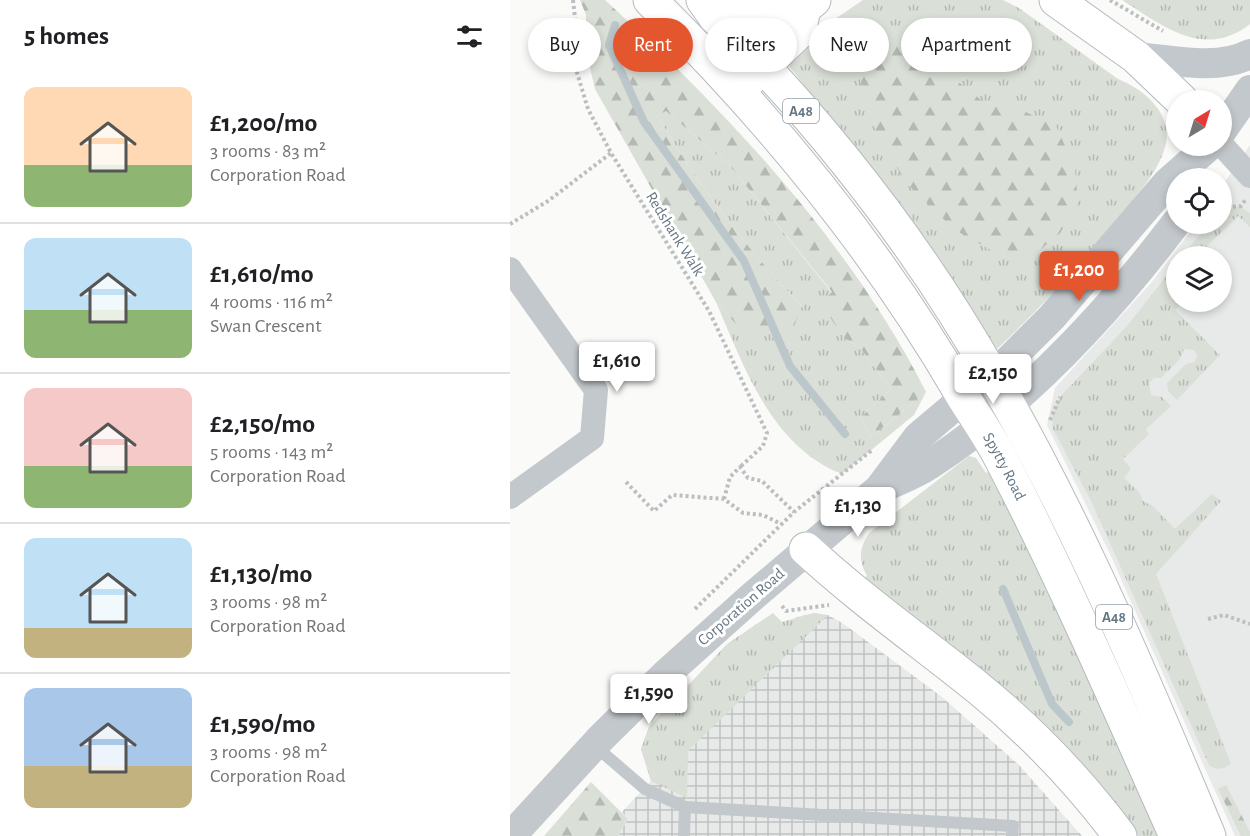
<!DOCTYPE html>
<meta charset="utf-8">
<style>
body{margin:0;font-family:"Alegreya Sans",sans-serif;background:#f2f2f2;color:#202124;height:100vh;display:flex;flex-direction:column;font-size:22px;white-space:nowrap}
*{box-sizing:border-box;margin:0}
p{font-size:20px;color:#757577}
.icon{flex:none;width:33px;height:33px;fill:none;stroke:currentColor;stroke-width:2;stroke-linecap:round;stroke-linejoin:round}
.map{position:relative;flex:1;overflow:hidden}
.drawer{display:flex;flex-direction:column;background:#fff;width:510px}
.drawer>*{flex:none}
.hud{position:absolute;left:18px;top:18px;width:570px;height:54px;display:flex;gap:12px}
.needle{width:39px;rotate:38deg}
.buttons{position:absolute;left:656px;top:90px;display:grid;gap:12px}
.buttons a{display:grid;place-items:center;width:66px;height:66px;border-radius:50%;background:#fff;box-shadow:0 3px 9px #0003;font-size:30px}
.price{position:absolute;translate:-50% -51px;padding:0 14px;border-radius:6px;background:#fff;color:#222;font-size:20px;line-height:39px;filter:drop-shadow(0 2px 3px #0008)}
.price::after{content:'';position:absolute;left:50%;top:36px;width:18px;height:14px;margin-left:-9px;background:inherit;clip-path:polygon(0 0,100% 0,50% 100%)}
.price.selected{background:#e4572e;color:#fff}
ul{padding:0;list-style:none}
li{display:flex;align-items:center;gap:18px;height:150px;padding:0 24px}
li+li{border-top:2px solid #e0e0e0}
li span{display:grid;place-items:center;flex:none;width:168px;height:120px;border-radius:12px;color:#555}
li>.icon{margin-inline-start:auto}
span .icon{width:72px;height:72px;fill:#fffc;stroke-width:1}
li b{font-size:26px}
h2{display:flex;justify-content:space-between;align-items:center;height:72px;padding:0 24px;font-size:26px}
.chip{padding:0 21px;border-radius:27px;background:#fff;box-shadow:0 3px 9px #0003;font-size:21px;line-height:54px}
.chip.selected{background:#e4572e;color:#fff}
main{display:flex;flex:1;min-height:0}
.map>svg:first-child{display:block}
</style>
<main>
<section class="drawer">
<h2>5 homes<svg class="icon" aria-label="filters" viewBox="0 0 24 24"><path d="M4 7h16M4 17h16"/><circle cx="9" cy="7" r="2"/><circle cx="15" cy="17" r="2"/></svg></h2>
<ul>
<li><span style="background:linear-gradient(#ffd9b3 65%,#8fb573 0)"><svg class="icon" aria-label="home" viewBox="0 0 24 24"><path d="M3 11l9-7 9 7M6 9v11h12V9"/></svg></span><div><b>£1,200/mo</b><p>3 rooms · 83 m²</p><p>Corporation Road</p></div></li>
<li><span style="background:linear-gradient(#bfe0f5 60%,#8fb573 0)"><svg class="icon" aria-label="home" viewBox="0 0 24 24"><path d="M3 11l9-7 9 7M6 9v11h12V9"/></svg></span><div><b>£1,610/mo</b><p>4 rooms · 116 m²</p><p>Swan Crescent</p></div></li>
<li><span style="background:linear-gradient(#f6c9c9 65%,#8fb573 0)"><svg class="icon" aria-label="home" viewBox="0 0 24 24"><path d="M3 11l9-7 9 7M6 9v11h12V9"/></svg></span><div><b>£2,150/mo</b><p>5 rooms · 143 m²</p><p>Corporation Road</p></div></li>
<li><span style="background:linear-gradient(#bfe0f5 75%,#c2b280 0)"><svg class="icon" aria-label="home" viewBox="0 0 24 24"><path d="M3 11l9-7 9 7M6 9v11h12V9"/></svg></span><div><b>£1,130/mo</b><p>3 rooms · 98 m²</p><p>Corporation Road</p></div></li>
<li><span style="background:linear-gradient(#a9c7e8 65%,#c2b280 0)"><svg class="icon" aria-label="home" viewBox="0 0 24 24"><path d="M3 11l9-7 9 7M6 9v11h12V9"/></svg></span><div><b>£1,590/mo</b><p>3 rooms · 98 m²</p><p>Corporation Road</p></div></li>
</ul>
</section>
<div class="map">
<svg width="740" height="836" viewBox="0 0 740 836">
<defs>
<pattern id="industrial-grid" width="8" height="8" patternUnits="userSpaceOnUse" patternTransform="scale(1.5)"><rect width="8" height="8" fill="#e8e9e9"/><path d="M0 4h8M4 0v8" fill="none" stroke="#c0c1c2"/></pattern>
<pattern id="grass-tufts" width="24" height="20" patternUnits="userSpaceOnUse" patternTransform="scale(1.5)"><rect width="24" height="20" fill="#dadfd7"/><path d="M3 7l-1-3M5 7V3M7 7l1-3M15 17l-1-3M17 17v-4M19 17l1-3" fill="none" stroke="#b4b9b4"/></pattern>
<pattern id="forest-firs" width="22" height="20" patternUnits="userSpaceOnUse" patternTransform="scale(1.5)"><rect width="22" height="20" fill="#dadfd7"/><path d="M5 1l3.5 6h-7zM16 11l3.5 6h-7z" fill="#b4b9b4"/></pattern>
</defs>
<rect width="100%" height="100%" fill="#fafaf8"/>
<!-- built -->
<path fill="#e8e9e9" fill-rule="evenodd" d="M 740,145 L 740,836 L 725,836 L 600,554 L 537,425 L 545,388 L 641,283 L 686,224 L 711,224 L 711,188 ZM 666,256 L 711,256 L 711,302 L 666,302 Z"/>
<!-- industrial -->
<polygon fill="url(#industrial-grid)" points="304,613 318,615 334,624 432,697 509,765 572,836 108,836 118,819 112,812 141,781 131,749 139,727 162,702 287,617"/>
<!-- grass -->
<g fill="url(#grass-tufts)">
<path d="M 353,0 L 493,0 L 509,8 L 608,79 C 635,90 664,114 655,147 C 648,172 629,192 614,212 C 575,261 532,306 487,349 L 401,222 L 278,65 L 325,19 Z"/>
<path d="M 612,0 L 740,0 L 740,24 C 694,60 653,26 612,0 Z"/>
<path d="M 156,111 L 220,166 L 322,293 L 312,303 L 333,337 L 351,349 L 381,389 L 350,418 L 361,437 L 416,392 L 404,415 L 332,474 C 261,446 234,367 206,302 L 226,324 L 292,306 C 235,248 189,185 147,116 Z"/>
<polygon points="721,207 731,207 740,213 740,227 728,216 687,256 672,256 699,224 711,224 711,209"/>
<path d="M 666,264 L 666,302 L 673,302 L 665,310 L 710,355 L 667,400 L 658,391 L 657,383 L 676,364 L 685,362 L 687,355 L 684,350 L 674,349 L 670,359 L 651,378 L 644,378 L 639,383 L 641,395 L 652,397 L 661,406 L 636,429 L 639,434 L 613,459 L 621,469 L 614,478 L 629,492 L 633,501 L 644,507 L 665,529 L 702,494 L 711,501 L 646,574 L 721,764 C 713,769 708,771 699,765 L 582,503 L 543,429 L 542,412 L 550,397 L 617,326 Z"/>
<path d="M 459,456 L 466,458 L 476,473 L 481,471 L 526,559 L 649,836 L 628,836 L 596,794 L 353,580 L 357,576 C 348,559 349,549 359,533 Z"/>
<polygon points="263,613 272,622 304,613 318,615 178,751 177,798 141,781 131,749 139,727 217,644"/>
</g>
<!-- forest -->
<g fill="url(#forest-firs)">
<path d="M 70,0 L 95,0 C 218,113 340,242 416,392 L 361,437 L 350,418 L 381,389 L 351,349 L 333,337 L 311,303 L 322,292 L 220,166 L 156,111 L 147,116 C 189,185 235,248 292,306 L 284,326 L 253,328 L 226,324 L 206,302 L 85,89 L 76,51 L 76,15 Z"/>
<polygon points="379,40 413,54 475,103 516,112 547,128 565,168 568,204 550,233 523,256 497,259 445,230 395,182 363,125 350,86 356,62"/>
<polygon points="81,782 118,819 108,836 34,836"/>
<polygon points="716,785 740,832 740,836 731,836 708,789"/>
</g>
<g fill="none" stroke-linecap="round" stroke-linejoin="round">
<!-- stream -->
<g stroke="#bbc7cb" stroke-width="8">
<polyline points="105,25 99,45 134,122 234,261 280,366 335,434"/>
<polyline points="493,589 542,704 559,722"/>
</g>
<!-- primary casing -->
<g stroke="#b5babe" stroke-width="35">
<g id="primary">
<path id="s1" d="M 140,0 C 261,119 367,248 452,395 C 465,416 480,437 491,459 C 555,582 609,709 666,836"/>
<path d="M 193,0 L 205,17 C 293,103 379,209 445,314 C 548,477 625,658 699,836"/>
<path d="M 211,0 C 238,16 280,22 304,0"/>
<polyline points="546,0 626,57 671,100"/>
<polyline points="238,81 289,32 294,9"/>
<path d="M 296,549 C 350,599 410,641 467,687 C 521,731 569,781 610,836"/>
</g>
</g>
<!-- path -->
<g stroke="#bbbfc2" stroke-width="4" stroke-dasharray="3 3" stroke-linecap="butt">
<polyline points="63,0 66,27 65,66 78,109 101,153 199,311 257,433 253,446 230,467"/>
<polyline points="600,0 653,31"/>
<polyline points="711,208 731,206 736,199"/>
<polyline points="0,224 38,201 101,153"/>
<polyline points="692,230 698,224"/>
<polyline points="540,420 550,397"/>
<polyline points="116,482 144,511 162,495 214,499 233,513 253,515 271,524"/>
<polyline points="214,499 220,477 230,467 238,478 252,481 284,512"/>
<polyline points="272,606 276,611 319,605"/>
<polyline points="185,609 284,512 362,450"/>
<polyline points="698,619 714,615 740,624"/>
</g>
<!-- service -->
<g stroke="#c3c8cc" stroke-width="12">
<polyline points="85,746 135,789 175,807 503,826 502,836"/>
<polyline points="174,836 175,807"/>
</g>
<!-- minor -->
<g stroke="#c3c8cc" stroke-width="24">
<polyline points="711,144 740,176"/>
<polyline points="0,269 86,390 82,438 0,497"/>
</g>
<!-- tertiary -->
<g stroke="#c3c8cc" stroke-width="30">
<path d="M 626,57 C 661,60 708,71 740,54"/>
<polyline points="711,132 740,90"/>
<path d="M 374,487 C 389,480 406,474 419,465 C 516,402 597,314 666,223"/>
<polyline points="1,836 91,738 156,674 243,596 369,489 408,437 498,361 542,317 657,183 699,146"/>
</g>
<!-- primary -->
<use href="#primary" stroke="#fff" stroke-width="33"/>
</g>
<g text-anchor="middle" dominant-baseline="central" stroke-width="6" stroke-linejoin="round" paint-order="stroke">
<!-- shield labels -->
<g fill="#fff" stroke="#939fa8" stroke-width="1.5">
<rect x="273" y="99" width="36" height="24" rx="4.5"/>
<rect x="586" y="605" width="36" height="24" rx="4.5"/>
</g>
<g font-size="15" font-weight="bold" fill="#657683">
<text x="291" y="111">A48</text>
<text x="604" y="617">A48</text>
</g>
<!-- street labels -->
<g font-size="16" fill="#657683" stroke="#fff">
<text transform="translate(165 234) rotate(58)">Redshank Walk</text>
<text stroke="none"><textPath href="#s1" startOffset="588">Spytty Road</textPath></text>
<text transform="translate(231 607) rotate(-41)">Corporation Road</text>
</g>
</g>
</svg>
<div class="buttons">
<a><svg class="needle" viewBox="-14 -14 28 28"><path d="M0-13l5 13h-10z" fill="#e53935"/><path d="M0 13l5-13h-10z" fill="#757577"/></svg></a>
<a><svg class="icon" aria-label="locate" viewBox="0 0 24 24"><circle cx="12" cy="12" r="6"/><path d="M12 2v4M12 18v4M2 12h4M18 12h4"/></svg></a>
<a><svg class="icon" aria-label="layers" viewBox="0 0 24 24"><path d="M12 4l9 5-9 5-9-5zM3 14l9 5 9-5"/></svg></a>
</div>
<b class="price selected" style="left:569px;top:302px">£1,200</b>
<b class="price" style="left:107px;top:393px">£1,610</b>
<b class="price" style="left:483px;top:405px">£2,150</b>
<b class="price" style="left:348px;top:538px">£1,130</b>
<b class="price" style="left:139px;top:725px">£1,590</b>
<div class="hud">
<a class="chip">Buy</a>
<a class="chip selected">Rent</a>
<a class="chip">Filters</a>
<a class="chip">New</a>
<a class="chip">Apartment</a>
</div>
</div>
</main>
